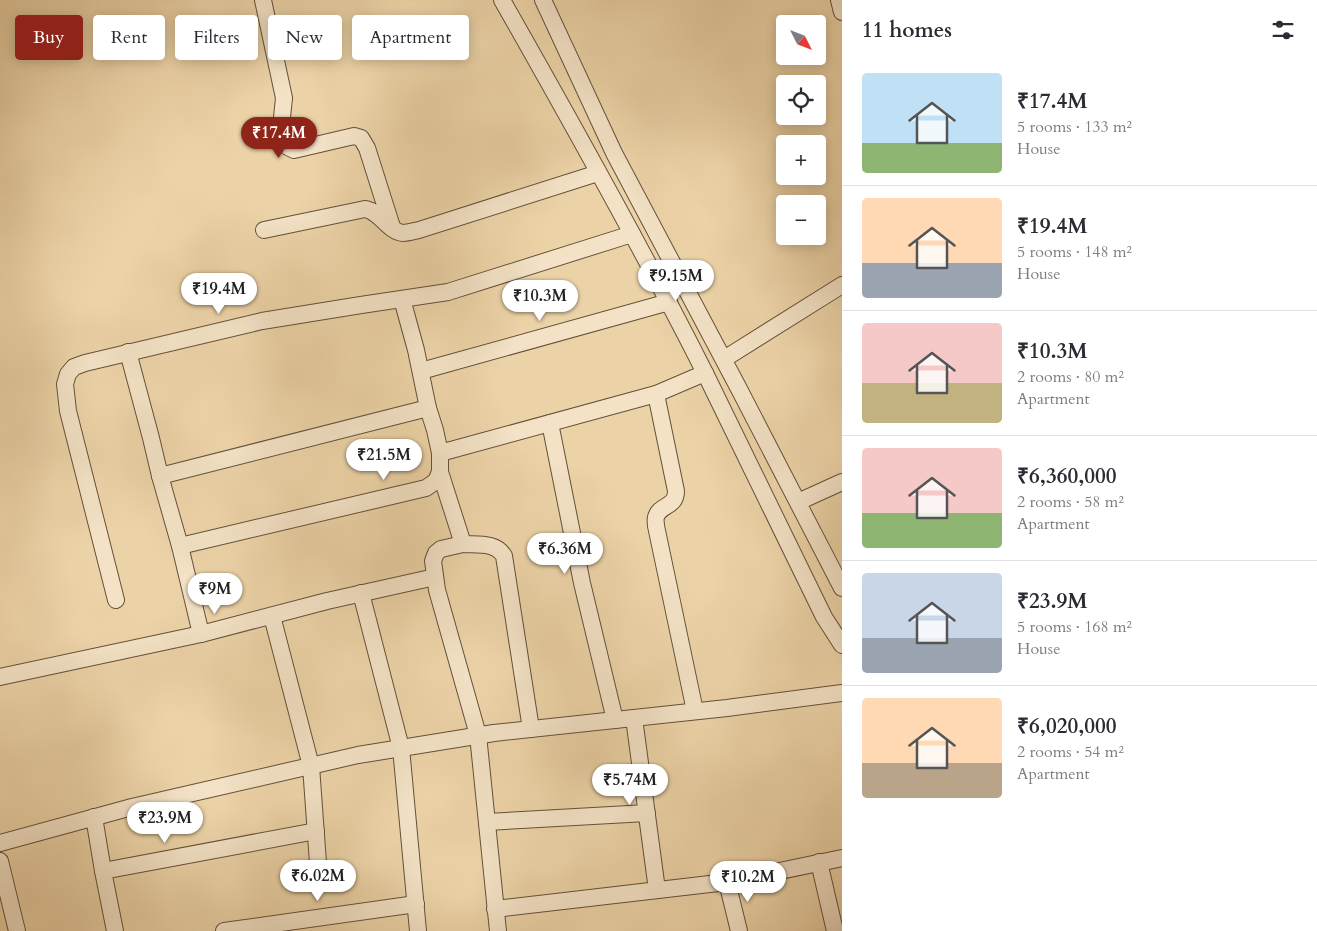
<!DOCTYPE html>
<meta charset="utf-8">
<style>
body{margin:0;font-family:Cardo,serif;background:#f2f2f3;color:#2b2b33;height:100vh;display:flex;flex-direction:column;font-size:19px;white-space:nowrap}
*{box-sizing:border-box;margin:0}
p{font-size:16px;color:#7c7c81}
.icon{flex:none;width:28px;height:28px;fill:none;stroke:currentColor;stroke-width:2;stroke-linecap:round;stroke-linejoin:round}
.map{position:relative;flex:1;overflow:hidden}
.drawer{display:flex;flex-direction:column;background:#fff;width:475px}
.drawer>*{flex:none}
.hud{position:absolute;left:15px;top:15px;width:475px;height:45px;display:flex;gap:10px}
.needle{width:32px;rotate:132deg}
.buttons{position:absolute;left:776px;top:15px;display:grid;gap:10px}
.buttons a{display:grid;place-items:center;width:50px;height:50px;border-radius:5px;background:#fff;box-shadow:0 2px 12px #0003;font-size:25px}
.price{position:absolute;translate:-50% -42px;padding:0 11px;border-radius:18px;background:#fff;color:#222;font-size:16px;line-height:32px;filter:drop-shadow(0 1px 2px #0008)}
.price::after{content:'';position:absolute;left:50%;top:30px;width:15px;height:11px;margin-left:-8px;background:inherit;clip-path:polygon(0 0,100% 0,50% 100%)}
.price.selected{background:#8f2418;color:#fff}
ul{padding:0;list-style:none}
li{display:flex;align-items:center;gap:15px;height:125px;padding:0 20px}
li+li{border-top:1px solid #e1e1e2}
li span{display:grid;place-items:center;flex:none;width:140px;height:100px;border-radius:5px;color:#555}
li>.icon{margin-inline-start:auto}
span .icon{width:60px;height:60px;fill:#fffc;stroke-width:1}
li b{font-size:21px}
h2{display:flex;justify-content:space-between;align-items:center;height:60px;padding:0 20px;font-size:21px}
.pill{padding:0 18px;border-radius:5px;background:#fff;box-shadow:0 2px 12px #0003;font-size:18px;line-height:45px}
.pill.selected{background:#8f2418;color:#fff}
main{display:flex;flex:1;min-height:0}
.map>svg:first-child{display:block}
</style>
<main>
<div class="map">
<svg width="842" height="931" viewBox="0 0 842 931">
<rect width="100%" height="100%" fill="#ecd3a7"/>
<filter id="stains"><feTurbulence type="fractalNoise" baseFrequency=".004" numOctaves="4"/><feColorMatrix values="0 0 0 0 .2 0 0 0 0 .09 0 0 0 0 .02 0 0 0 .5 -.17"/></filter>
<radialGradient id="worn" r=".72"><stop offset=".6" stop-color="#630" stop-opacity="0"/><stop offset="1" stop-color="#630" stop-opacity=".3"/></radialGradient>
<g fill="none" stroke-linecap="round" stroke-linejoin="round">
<!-- minor casing -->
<g stroke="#645039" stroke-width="18">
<g id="minor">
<polyline points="263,0 284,98 281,127 283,138 288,147 294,150 354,136 361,138 367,148 392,227"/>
<polyline points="543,0 614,153 738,387 842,588"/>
<polyline points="839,0 842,12"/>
<path d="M 264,230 L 365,209 C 380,211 388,232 403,233 C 408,233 414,231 419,230 L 598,173"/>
<polyline points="128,352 151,438 160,476 180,546 201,634"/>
<polyline points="724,359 842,285"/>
<polyline points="421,371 669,302"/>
<polyline points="705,373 824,617 842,645"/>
<path d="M 656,394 L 676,491 C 676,508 660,504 656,517 C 655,520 656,523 656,526 L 695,711"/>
<polyline points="550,423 582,583 615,720"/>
<path d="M 440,453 L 656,394 L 705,373 C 641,246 572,123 502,0"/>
<path d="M 440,472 L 463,544 C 478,545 496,542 504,556 L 531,729"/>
<polyline points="160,476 428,408"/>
<polyline points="798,502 842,482"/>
<polyline points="463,544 441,549 436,553 433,561 437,590 478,735 498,931"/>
<polyline points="180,546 426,488 436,481 440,472 440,453 435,430 428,408 416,350 402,299"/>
<polyline points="361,593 401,748 418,931"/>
<polyline points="116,600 68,411 65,384 68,374 74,367 85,363 262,321 361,305 448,292 632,234"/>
<polyline points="272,616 311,766 319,877"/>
<polyline points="0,677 201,634 327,601 435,577"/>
<polyline points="634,718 657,890"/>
<polyline points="94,817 103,871"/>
<polyline points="487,822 647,813"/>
<polyline points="0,843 132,807 358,755 494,733 727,708 842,693"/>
<polyline points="0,861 17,931"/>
<polyline points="819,862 835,931"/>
<polyline points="727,882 739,931"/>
<polyline points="495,909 727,882 842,858"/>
<polyline points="115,931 103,871 316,831"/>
<polyline points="224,931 416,904"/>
</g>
</g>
<!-- minor -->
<use href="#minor" stroke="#f3e2c6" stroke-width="16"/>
</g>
<rect width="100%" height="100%" filter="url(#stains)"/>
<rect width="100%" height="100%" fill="url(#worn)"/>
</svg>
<div class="buttons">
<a><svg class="needle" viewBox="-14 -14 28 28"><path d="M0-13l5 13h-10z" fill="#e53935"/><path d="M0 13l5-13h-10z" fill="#7c7c81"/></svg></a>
<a><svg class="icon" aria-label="locate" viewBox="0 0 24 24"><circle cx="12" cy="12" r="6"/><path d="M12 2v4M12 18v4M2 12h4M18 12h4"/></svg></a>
<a>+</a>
<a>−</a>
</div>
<b class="price selected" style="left:279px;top:159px">₹17.4M</b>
<b class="price" style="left:676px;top:302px">₹9.15M</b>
<b class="price" style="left:219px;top:315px">₹19.4M</b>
<b class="price" style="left:540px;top:322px">₹10.3M</b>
<b class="price" style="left:384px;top:481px">₹21.5M</b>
<b class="price" style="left:565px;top:575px">₹6.36M</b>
<b class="price" style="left:215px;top:615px">₹9M</b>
<b class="price" style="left:630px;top:806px">₹5.74M</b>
<b class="price" style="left:165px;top:844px">₹23.9M</b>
<b class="price" style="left:318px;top:902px">₹6.02M</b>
<b class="price" style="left:748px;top:903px">₹10.2M</b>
<div class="hud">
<a class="pill selected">Buy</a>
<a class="pill">Rent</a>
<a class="pill">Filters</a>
<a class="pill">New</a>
<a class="pill">Apartment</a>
</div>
</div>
<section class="drawer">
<h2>11 homes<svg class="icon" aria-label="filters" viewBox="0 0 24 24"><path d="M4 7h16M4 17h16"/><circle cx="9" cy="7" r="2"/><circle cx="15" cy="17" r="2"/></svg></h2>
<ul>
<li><span style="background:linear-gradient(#bfe0f5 70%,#8fb573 0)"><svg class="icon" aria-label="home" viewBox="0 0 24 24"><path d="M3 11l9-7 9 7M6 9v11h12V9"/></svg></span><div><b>₹17.4M</b><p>5 rooms · 133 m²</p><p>House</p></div></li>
<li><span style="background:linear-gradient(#ffd9b3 65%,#9aa5b1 0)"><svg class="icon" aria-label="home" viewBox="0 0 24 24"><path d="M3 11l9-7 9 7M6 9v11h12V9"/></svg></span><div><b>₹19.4M</b><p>5 rooms · 148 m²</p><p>House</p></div></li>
<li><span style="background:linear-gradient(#f6c9c9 60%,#c2b280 0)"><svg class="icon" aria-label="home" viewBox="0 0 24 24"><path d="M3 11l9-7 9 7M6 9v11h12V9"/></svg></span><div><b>₹10.3M</b><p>2 rooms · 80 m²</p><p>Apartment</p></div></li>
<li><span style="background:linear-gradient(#f6c9c9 65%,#8fb573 0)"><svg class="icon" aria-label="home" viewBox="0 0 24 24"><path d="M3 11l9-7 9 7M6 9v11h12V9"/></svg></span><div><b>₹6,360,000</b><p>2 rooms · 58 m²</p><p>Apartment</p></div></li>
<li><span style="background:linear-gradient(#c9d6e8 65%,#9aa5b1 0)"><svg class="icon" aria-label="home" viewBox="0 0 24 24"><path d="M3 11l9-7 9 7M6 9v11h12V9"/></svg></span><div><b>₹23.9M</b><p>5 rooms · 168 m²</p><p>House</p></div></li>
<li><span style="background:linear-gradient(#ffd9b3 65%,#b9a48a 0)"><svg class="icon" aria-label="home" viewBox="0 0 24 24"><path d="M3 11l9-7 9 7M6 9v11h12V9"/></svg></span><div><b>₹6,020,000</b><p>2 rooms · 54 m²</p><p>Apartment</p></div></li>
</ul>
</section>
</main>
